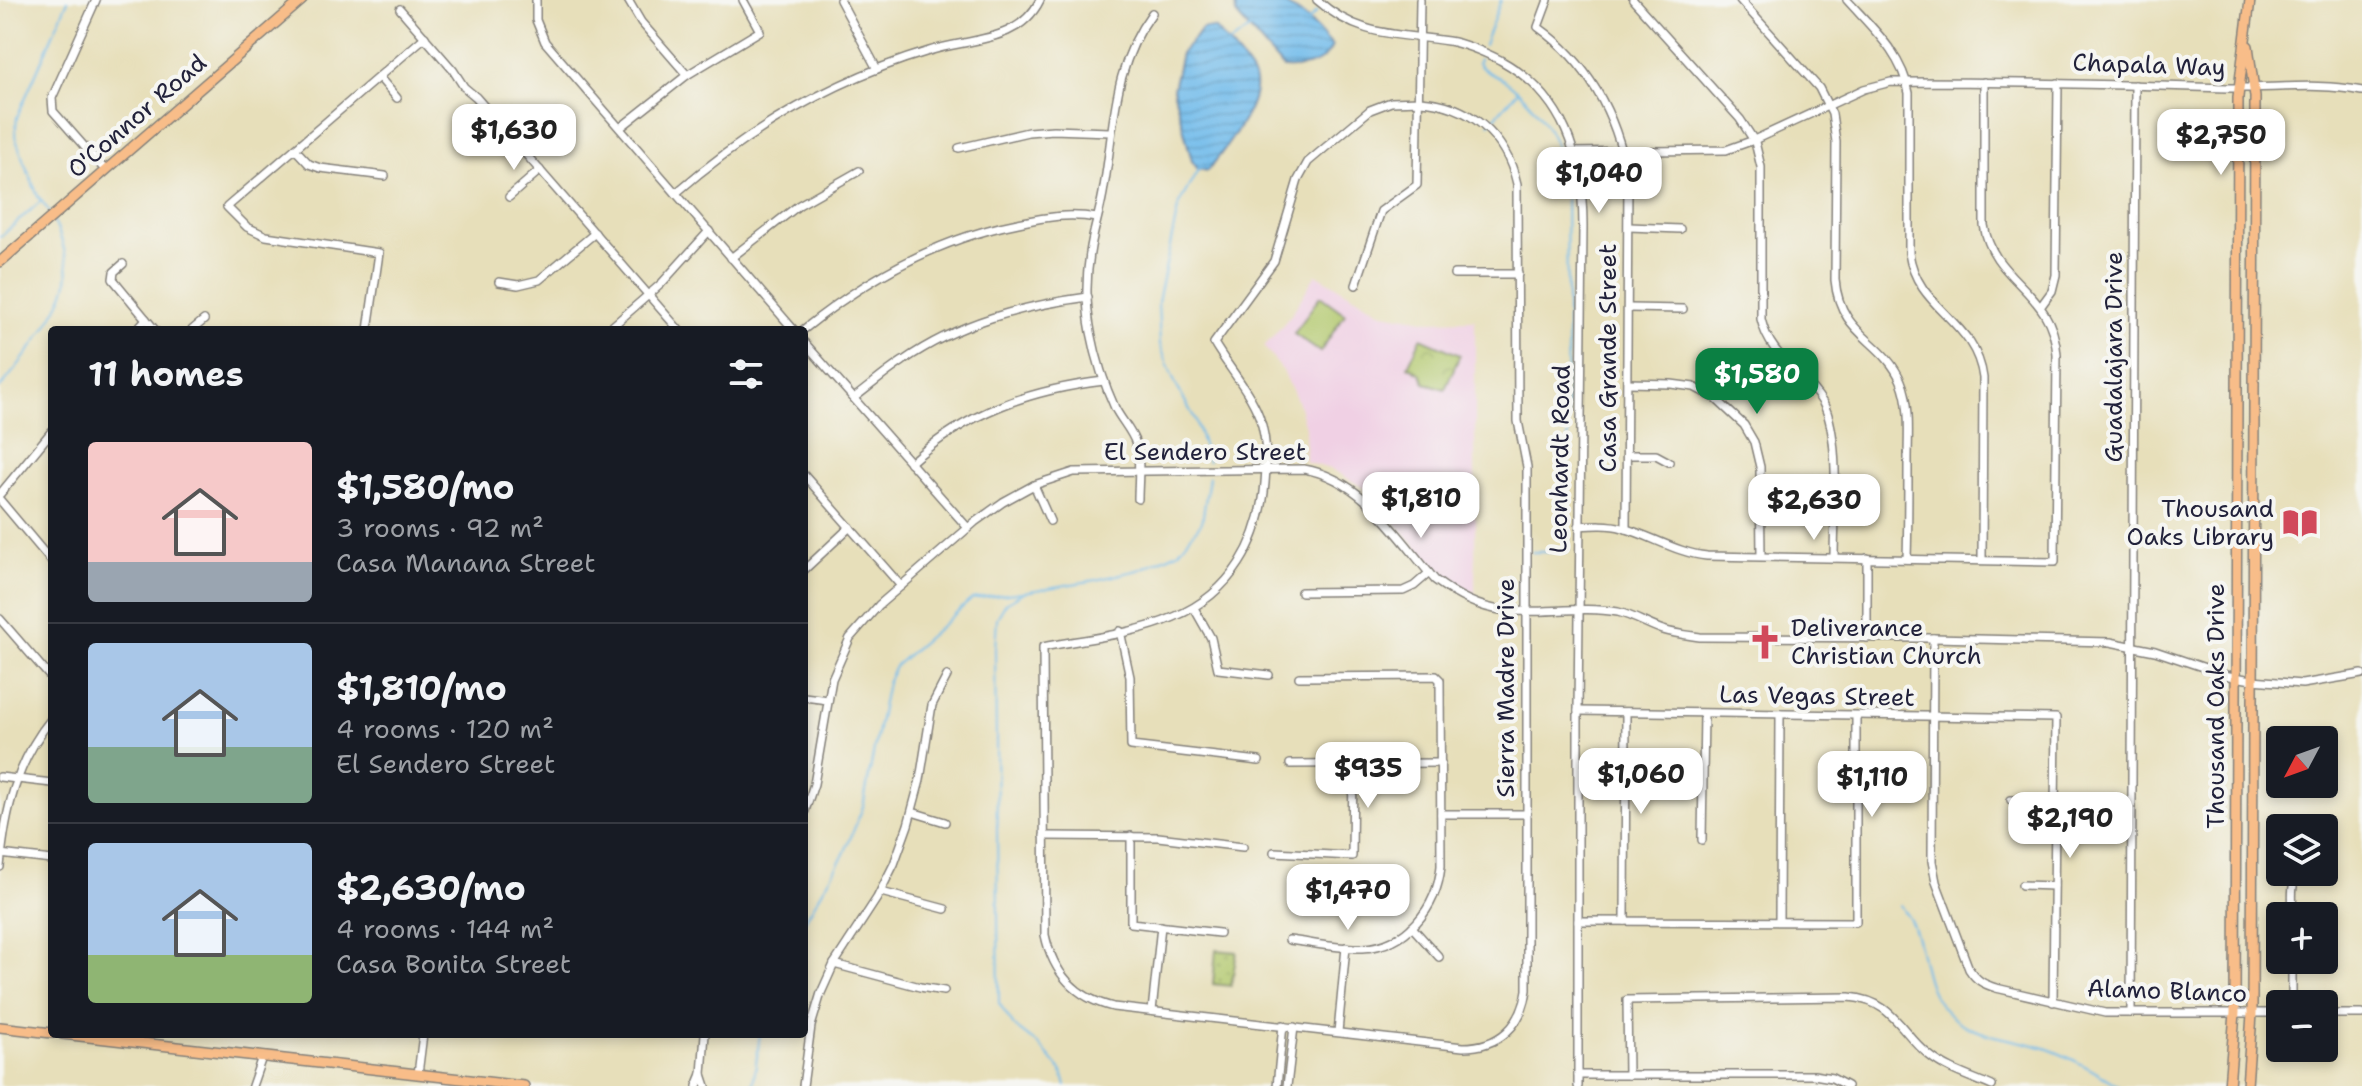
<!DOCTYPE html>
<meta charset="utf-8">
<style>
body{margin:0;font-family:"Shantell Sans",sans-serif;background:#20242c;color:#f1f3f6;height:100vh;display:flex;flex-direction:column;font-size:30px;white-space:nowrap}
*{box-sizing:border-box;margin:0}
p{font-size:26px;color:#9ea1a6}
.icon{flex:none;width:44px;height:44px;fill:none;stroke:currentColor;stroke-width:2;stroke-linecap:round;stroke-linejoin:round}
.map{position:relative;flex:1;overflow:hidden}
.drawer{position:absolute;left:48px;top:326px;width:760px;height:712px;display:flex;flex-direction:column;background:#171b24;border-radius:8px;box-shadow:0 4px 12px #0003}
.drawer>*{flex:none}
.needle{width:52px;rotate:229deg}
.fabs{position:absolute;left:2266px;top:726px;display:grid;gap:16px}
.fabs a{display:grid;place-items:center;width:72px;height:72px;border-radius:8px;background:#171b24;box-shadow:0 4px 12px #0003;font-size:40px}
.price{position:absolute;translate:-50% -68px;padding:0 18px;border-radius:16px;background:#fff;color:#222;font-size:26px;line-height:52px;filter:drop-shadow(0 2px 4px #0008)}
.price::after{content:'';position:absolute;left:50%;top:48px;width:24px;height:18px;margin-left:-12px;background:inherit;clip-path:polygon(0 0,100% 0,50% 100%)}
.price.selected{background:#0b8043;color:#fff}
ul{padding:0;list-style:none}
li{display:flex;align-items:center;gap:24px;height:200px;padding:0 40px}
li+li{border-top:2px solid #363941}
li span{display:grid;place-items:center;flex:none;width:224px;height:160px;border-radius:8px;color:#555}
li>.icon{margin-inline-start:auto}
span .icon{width:96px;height:96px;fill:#fffc;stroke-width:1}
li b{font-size:34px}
h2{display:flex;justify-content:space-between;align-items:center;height:96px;padding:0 40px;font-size:34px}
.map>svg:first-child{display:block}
</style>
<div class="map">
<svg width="2362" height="1086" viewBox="0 0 2362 1086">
<defs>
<pattern id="park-crowns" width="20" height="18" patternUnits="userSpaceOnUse" patternTransform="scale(2)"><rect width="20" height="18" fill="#b1c76b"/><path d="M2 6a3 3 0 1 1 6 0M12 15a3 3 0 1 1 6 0" fill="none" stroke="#98ab5e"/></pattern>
<pattern id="garden-dots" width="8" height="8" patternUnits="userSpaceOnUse" patternTransform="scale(2)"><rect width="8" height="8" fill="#b1c76b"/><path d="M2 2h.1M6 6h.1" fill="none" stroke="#98ab5e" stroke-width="1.8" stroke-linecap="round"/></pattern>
<pattern id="water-rules" width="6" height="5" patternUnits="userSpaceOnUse" patternTransform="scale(2)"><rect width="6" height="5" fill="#72bceb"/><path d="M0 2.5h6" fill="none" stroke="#62a1ca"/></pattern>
</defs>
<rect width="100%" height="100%" fill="#f6f6f2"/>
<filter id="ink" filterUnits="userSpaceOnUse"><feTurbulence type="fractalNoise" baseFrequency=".0125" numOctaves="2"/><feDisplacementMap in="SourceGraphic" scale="16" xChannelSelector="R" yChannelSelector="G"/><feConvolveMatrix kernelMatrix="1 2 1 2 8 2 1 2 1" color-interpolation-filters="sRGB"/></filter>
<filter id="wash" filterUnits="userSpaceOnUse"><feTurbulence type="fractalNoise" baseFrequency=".006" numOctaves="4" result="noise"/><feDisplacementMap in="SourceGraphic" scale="32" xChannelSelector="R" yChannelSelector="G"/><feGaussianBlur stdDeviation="1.8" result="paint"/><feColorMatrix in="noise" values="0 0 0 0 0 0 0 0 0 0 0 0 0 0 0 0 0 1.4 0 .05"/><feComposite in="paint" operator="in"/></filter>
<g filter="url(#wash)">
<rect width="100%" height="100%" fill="#e7dfba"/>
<!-- built -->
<polygon fill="#f0d0e4" points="1316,274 1383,313 1430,321 1475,320 1475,594 1443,576 1364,488 1333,470 1306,462 1305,427 1297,400 1283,371 1264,347 1291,315"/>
<!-- park -->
<polygon fill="url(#park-crowns)" stroke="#6a7453" stroke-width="2" points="1421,338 1460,355 1445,389 1425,383 1421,374 1408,366"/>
<!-- garden -->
<polygon fill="url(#garden-dots)" stroke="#6a7453" stroke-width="2" points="1216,950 1237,952 1231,986 1213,984"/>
<!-- pitch -->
<polygon fill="#b1c76b" stroke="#6a7453" stroke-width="2" points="1320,296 1345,314 1320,352 1294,334"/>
<!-- water -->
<g fill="url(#water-rules)" stroke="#4a6f93" stroke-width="2">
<path d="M 1235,0 L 1281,0 C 1286,7 1290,7 1297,11 C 1310,20 1322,34 1332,46 C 1324,66 1303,69 1283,68 L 1236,14 Z"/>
<path d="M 1203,28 L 1215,29 C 1225,40 1249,65 1254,78 C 1263,104 1222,151 1208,171 L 1198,169 L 1192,161 L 1173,89 L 1181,53 Z"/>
</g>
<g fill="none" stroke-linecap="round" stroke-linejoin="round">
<!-- stream -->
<g stroke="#72bceb" stroke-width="2">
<polyline points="1308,21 1317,12"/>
<polyline points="1227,45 1251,28"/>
<polyline points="1484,45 1501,0"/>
<path d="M 1479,59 L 1478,63 C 1484,73 1499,76 1508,83 C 1542,108 1558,142 1566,182 L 1569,549 L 1566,552 L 1532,552"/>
<polyline points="1489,124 1517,92"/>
<polyline points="1199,168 1179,204 1158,302 1160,345 1176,385 1195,419 1208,461"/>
<polyline points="51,214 38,196 24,162 15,136 17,117 68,0"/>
<polyline points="0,237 41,201"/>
<path d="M 0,388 C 19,365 64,310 67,281 C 70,264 61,235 53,220"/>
<path d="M 1900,905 C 1903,910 1907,915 1910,920 C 1924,947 1921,982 1941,1006 C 1967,1039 2012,1036 2048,1049 C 2073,1058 2096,1072 2119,1086"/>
<polyline points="804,922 844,854 863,807 887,682 896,665 972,599 1022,592"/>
<polyline points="753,1086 760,1034"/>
<polyline points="1066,1086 1062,1072 1039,1045 1014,1026 999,1003 995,649 997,618 1006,603 1024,592 1096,580 1138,570 1178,552 1202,522 1209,477"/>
</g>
</g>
</g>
<g filter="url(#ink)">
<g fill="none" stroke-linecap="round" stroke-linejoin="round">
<!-- minor casing -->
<g stroke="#84807a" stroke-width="10">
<g id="minor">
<polyline points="96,0 52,98 53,111 105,170"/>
<polyline points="536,0 536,20 545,42 794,330"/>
<polyline points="628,0 641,22 687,75"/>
<polyline points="840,0 877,69"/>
<path d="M 1317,0 C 1360,38 1396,33 1448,41 C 1466,44 1484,52 1500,60 C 1564,95 1583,156 1583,226 L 1578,711 L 1578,1086"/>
<path d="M 1548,0 L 1538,27 C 1590,64 1617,116 1628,178 L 1626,529"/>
<path d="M 1633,0 L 1740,119 L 1755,142 L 1761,167 L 1761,319 C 1770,359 1804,371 1823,403 C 1841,436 1834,519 1834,558"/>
<path d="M 1740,0 L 1819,88 L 1832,114 L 1836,142 L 1835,280 C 1840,336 1883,339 1901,381 C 1911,405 1908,434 1908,460 C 1908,493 1908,526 1907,559"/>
<path d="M 1847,0 C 1873,29 1902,54 1909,93 L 1909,253 C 1917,310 1976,320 1983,378 L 1982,560"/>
<polyline points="400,9 453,70 464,87 476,97 679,330"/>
<polyline points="379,77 397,98"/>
<path d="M 1420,101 C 1469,104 1506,135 1517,184 L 1518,421 L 1527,467 L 1527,990 C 1522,1026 1499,1047 1463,1047 L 1113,1007 C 1076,998 1053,973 1045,935 L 1043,647 C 1084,639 1136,634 1174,617 C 1232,593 1260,542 1265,483 C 1267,461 1267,437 1259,416 C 1249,390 1228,367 1214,343 L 1274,261 L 1298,180 L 1308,162 L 1370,110 L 1391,102 Z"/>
<polyline points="620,128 687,75 760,31 743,0"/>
<polyline points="959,148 1028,132 1053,130 1110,132"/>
<polyline points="295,149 309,164 320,168 385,176"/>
<path d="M 1574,152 L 1726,150 L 1754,140 L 1864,89 L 1891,82 C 2004,82 2116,84 2228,88 C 2272,89 2319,82 2362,91"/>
<path d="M 676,193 C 750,129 835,79 929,51 C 970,38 1019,43 1040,0"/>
<polyline points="509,197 540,170"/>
<polyline points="1629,227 1680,229"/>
<polyline points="731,258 799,205 859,171"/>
<polyline points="123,264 114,272 113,279 155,330"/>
<polyline points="1454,274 1518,274"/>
<polyline points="499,282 518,285 539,280 595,233"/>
<polyline points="1356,285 1381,211 1417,185 1420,0"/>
<polyline points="2041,306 2052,291 2056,275 2058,83"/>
<polyline points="1629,308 1683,309"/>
<polyline points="136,330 146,319"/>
<polyline points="192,330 204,320"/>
<polyline points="368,330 379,253 266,236 247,227 227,207 425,37"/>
<polyline points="608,330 661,284 709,231"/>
<path d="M 803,330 C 866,279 937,239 1018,223 C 1046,217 1069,213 1097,218"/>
<polyline points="804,342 968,528"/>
<polyline points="1628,383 1671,384 1694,387 1715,398 1744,425 1754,442 1760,467 1761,556"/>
<path d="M 854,398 C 870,386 886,372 903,361 C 959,322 1022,306 1088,297"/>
<polyline points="1627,455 1656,455 1669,462"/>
<path d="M 910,463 C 967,412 1029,390 1104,381"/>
<polyline points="804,475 901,586"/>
<polyline points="1034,485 1050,521"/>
<polyline points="0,494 52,431"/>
<path d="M 1138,499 C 1138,482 1141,461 1136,444 C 1132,431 1121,420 1115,408 C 1104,384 1096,358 1091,332 C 1086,307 1086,278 1090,253 C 1093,231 1101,209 1104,187 C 1115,124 1112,68 1152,13"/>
<polyline points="0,500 52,562"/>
<path d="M 1579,526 C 1594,525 1609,524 1623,528 C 1652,536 1677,553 1707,556 L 2055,562 L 2057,355 C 2053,289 1993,283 1984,225 L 1984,82"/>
<polyline points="1867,558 1867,638"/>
<polyline points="804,570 850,527"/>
<polyline points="1301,592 1403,591 1414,586 1429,573"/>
<polyline points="1194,608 1211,638 1218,669 1269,675"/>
<polyline points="0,619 52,679"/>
<polyline points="1120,631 1130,677 1131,746 1259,761"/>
<path d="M 1933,638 L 1932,861 L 1936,882 L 1969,969 C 1976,980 1983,984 1996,988 L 2105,1013 L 2280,1013"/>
<polyline points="804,697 828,700"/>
<polyline points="1578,711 2056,718 2053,1002"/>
<polyline points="1290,764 1441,763"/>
<polyline points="0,777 52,783"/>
<polyline points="2011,800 2055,800"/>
<polyline points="912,812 945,822"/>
<path d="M 804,814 L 814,784 L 832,679 L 850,638 L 879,605 L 975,522 L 1003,502 L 1034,485 L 1074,472 L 1304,469 C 1363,479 1398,537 1435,580 C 1455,595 1477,607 1501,610 C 1540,615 1579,605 1618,612 C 1634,616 1648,625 1663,630 C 1675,634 1687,635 1700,637 L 1933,638 L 2110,642 L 2155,651 L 2229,676 L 2252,680 L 2302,684 L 2362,674"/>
<polyline points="1441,814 1526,814"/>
<polyline points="1044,836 1158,837 1243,847"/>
<polyline points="1131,836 1131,923 1219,933"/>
<polyline points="1702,840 1704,714"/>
<polyline points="1274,852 1352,856 1353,764"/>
<polyline points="0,854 52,860"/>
<path d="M 0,867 C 5,812 16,762 52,718"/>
<polyline points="2022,885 2054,886"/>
<polyline points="881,892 945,909"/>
<path d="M 2293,916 C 2293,902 2289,883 2300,872"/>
<polyline points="1578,921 1856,922 1856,716"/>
<polyline points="1625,921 1626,712"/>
<polyline points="1779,921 1780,714"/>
<polyline points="1412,927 1439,957"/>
<path d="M 1289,940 C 1313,943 1338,949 1363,948 C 1407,946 1437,908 1441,866 L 1440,680 L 1436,676 L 1299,677"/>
<polyline points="834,964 920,987 944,991"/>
<polyline points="2292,1004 2292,960"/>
<polyline points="1152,1011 1161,926"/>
<polyline points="2131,1013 2135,85"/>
<polyline points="2324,1014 2362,1014"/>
<polyline points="1338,1032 1346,947"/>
<polyline points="418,1074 423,1034"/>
<polyline points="702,1074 706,1086"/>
<polyline points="1578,1075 1814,1075 1832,1078 1847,1086"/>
<path d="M 1628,1075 L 1627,1000 L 1849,997 C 1894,1001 1899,1031 1929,1055 C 1947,1070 1971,1077 1992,1086"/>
<polyline points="252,1086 262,1057"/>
<polyline points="697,1086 702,1074 705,1034"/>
<polyline points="803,1086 811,1026 821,993 834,964 877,898 894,864 908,825 920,780 932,705 947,676"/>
<polyline points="1277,1086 1283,1025"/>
<polyline points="1287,1086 1294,1027"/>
</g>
</g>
<!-- major casing -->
<g stroke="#84807a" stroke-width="12">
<g id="major">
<polyline points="0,262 302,0"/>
<polyline points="0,1027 52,1033"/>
<polyline points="62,1034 524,1086"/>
<polyline points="2229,1086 2235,1013 2238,97 2250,0"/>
<polyline points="2247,1086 2252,1014 2255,97 2248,46"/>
</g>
</g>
<!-- minor -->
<use href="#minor" stroke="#fff" stroke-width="7"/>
<!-- major -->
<use href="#major" stroke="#f8bd89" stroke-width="9"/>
</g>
</g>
<!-- icons -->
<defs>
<g id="library-bare" transform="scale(2.76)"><path d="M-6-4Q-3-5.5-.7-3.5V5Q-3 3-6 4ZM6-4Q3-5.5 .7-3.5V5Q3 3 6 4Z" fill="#d1495b" stroke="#f6f6f2" stroke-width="2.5" paint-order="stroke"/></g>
<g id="church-bare" transform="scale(2.76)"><path d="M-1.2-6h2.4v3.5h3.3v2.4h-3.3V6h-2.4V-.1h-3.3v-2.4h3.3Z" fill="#d1495b" stroke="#f6f6f2" stroke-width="2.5" paint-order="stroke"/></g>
</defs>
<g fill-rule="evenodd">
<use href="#library-bare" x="2300" y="523"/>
<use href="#church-bare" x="1765" y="642"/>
</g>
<g text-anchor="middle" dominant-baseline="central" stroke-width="8" stroke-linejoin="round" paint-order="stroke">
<!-- street labels -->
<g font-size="24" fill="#22223b" stroke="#f6f6f2">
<text transform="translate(2149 65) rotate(2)">Chapala Way</text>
<text transform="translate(137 116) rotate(-41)">O'Connor Road</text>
<text transform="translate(2114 357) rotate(-90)">Guadalajara Drive</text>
<text transform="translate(1608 358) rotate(-90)">Casa Grande Street</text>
<text x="1205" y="452">El Sendero Street</text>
<text transform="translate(1560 459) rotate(-89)">Leonhardt Road</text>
<text transform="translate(1506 688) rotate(-90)">Sierra Madre Drive</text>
<text transform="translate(1817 696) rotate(1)">Las Vegas Street</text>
<text transform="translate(2216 706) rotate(-90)">Thousand Oaks Drive</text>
<text transform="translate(2167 991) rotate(2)">Alamo Blanco</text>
</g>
<!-- poi labels -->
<g font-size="24" fill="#22223b" stroke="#f6f6f2" text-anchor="end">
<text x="2274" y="509">Thousand<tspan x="2274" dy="28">Oaks Library</tspan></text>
<text x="1791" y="628" text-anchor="start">Deliverance<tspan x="1791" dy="28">Christian Church</tspan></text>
</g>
</g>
</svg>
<div class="fabs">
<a><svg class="needle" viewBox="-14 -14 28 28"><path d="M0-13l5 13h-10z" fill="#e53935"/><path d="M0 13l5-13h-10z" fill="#9ea1a6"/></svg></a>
<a><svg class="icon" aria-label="layers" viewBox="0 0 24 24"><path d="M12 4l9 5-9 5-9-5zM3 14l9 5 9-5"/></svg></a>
<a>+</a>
<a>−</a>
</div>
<b class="price" style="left:514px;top:172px">$1,630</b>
<b class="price" style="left:2221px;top:177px">$2,750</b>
<b class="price" style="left:1599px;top:215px">$1,040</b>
<b class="price selected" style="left:1757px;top:416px">$1,580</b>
<b class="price" style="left:1421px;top:540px">$1,810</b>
<b class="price" style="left:1814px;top:542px">$2,630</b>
<b class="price" style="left:1368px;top:810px">$935</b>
<b class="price" style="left:1641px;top:816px">$1,060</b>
<b class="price" style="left:1872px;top:819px">$1,110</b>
<b class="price" style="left:2070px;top:860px">$2,190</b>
<b class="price" style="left:1348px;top:932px">$1,470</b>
<section class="drawer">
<h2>11 homes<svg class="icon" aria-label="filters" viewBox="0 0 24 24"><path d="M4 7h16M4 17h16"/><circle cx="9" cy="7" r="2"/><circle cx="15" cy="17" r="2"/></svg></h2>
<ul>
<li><span style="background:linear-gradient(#f6c9c9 75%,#9aa5b1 0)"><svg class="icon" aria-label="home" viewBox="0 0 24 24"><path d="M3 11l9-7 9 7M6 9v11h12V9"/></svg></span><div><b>$1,580/mo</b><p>3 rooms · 92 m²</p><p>Casa Manana Street</p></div></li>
<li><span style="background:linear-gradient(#a9c7e8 65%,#7fa58c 0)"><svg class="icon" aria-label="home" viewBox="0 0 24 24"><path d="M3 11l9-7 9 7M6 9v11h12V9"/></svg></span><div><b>$1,810/mo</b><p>4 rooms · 120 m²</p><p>El Sendero Street</p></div></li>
<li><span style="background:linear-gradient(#a9c7e8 70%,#8fb573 0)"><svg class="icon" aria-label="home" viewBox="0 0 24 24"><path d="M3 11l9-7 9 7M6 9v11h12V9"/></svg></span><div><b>$2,630/mo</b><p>4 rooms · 144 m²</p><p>Casa Bonita Street</p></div></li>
</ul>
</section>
</div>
